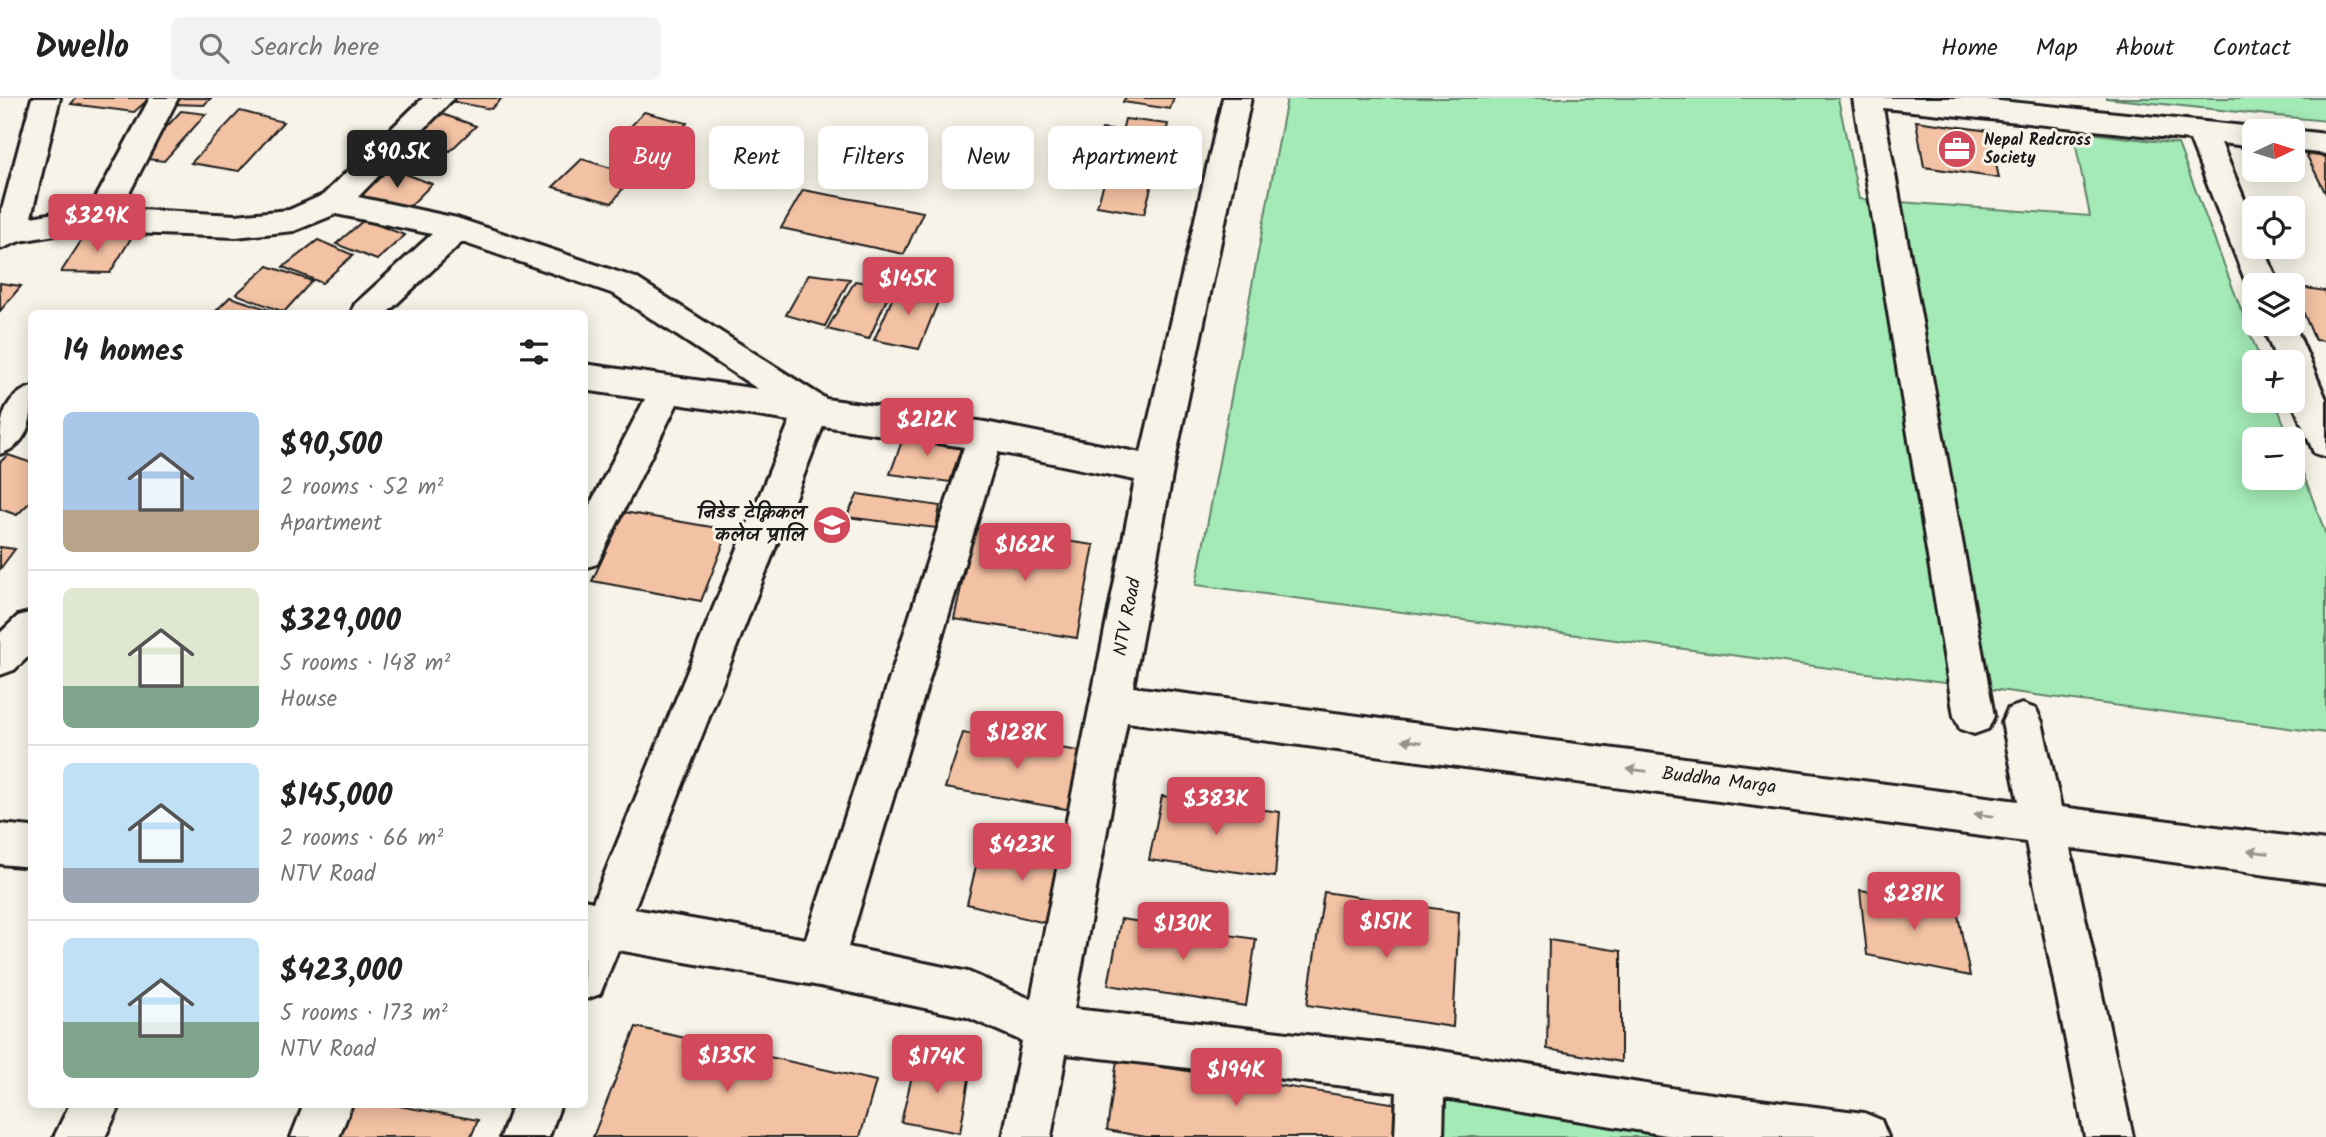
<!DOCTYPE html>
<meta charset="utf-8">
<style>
body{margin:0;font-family:Kalam,"Playpen Sans Deva",sans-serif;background:#f2f2f2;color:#222;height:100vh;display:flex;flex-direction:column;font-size:26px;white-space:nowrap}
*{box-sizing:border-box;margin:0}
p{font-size:23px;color:#767676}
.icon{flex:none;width:38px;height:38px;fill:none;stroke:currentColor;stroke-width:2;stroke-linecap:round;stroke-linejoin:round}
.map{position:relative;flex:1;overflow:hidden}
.details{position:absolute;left:28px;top:212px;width:560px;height:798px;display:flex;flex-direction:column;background:#fff;border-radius:10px;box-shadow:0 4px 18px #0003}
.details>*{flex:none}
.hud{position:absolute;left:609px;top:28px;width:665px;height:63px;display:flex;gap:14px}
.needle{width:46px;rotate:86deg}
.tools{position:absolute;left:2242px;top:21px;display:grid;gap:14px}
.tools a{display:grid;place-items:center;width:63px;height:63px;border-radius:10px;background:#fff;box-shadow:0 4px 18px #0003;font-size:35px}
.price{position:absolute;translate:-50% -60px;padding:0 16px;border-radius:7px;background:#d1495b;color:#fff;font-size:23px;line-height:46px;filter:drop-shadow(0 2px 4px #0008)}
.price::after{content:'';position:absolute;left:50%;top:42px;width:21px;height:16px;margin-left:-10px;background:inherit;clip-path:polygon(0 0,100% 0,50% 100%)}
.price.on{background:#222;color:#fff}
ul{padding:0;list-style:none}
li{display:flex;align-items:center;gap:21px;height:175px;padding:0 35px}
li+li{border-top:2px solid #e0e0e0}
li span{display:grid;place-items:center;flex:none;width:196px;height:140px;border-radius:10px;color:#555}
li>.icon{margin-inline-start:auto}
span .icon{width:84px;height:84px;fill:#fffc;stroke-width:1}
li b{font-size:30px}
h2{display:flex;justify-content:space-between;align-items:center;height:84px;padding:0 35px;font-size:30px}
.tag{padding:0 24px;border-radius:10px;background:#fff;box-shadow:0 4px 18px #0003;font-size:24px;line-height:63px}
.tag.on{background:#d1495b;color:#fff}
header{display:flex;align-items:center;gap:42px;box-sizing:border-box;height:98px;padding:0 35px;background:#fff;border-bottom:2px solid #e0e0e0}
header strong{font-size:33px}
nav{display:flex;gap:38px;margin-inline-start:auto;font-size:24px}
.search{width:490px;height:63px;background:#f2f2f2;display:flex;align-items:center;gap:18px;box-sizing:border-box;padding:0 24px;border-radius:10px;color:#767676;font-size:26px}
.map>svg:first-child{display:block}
</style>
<header>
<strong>Dwello</strong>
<div class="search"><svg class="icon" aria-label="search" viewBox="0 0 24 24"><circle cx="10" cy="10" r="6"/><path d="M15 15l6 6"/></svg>Search here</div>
<nav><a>Home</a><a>Map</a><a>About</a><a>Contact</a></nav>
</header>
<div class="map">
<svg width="2326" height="1039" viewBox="0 0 2326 1039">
<rect width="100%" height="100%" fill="#f7f3e8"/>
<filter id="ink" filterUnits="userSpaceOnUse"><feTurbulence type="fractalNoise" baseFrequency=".0143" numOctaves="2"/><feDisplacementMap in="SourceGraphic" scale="14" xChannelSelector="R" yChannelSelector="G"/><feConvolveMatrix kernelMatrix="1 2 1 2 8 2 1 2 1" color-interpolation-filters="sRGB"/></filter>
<g filter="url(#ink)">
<!-- green -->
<g fill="#a3eab6" stroke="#608369" stroke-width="2">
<polygon points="1287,0 1838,0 1859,101 2090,118 2073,33 2178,46 2261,264 2254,264 2254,303 2275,303 2290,341 2254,341 2254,380 2292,380 2293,348 2326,437 2326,635 1196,487"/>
<polygon points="2105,0 2326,0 2326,23"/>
<polygon points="1446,993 1666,1039 1444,1039"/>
</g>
<!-- building -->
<g fill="#f3c1a3" stroke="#1c1c1c" stroke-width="2">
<polygon points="76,0 150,0 134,14 71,6"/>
<polygon points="178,0 211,0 204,7 172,6"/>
<polygon points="452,0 502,0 491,11 450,3"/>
<polygon points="1125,0 1174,0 1170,11 1123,4"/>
<polygon points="181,13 206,16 164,63 138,60"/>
<polygon points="240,13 283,24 239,73 191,65"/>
<polygon points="644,14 687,25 662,55 619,41"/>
<polygon points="442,16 476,28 450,53 414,40"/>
<polygon points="1125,21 1168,26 1144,116 1097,108 1111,63 1090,60 1102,31 1122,33"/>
<polygon points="1916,23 1989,33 1999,80 1924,69"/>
<polygon points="2306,56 2326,59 2326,96"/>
<polygon points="582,61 633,77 612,105 553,89"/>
<polygon points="390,70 432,86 405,113 361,97"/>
<polygon points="803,92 923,114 904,156 781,130"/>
<polygon points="364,122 405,137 377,162 336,146"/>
<polygon points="85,137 133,137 110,175 61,174"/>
<polygon points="318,142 353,157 322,185 283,169"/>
<polygon points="268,168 312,183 284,214 236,196"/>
<polygon points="809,176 850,181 825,228 786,217"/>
<polygon points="855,183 892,189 869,241 827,231"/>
<polygon points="0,185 21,188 0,213"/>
<polygon points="898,188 941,196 919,251 874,242"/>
<polygon points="2292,188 2326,193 2326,243 2315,242"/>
<polygon points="230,199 279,215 214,215"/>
<polygon points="905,335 963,344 950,384 890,376"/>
<polygon points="8,357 32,365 32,402 17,417 0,411 0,364"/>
<polygon points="858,396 940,408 936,430 846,419"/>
<polygon points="624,414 729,432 701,503 592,483"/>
<polygon points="974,430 1094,447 1077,540 954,521"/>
<polygon points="0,449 15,451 0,471"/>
<polygon points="963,635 1086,654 1072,712 945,690"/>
<polygon points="1162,698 1280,714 1275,779 1149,762"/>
<polygon points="982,743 1076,763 1062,829 967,806"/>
<polygon points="1860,792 1956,807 1970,878 1867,857"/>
<polygon points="1324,794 1459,814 1453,929 1307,907"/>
<polygon points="1121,821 1256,841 1246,908 1108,887"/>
<polygon points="1549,842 1621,853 1621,964 1547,951"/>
<polygon points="636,929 876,983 860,1039 593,1039"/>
<polygon points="917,957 971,969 960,1035 901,1024"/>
<polygon points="1117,962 1398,1006 1397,1039 1146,1039 1107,1032"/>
<polygon points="351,1006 388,1006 478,1022 471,1039 338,1039"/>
</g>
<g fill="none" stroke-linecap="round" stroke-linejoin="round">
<!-- minor casing -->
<g stroke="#1c1c1c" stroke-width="6">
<g id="minor">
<path d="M 32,0 L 60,0 L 31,119 L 91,109 L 150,0 L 178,0 L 121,111 L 236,117 L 289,112 L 323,97 L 423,0 L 454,0 L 358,99 L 457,120 L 636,180 L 826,301 L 985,324 L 1141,355 L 1223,0 L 1251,0 L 1173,372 L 1133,589 L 2018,703 L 2002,624 L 2008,611 L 2022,606 L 2036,611 L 2042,624 L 2061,709 L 2326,743 L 2326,785 L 2070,750 L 2133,1039 L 2085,1039 L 2026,744 L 1127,624 L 1074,911 L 1422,950 L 1689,993 L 1864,1015 L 1881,1022 L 1888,1039 L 1678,1039 L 1444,1000 L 1443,1039 L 1395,1039 L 1397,994 L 1066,956 L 1051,1039 L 1003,1039 L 1022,943 L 967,919 L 820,888 L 618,852 L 600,896 L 584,902 L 584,802 L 593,804 L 790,323 L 677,306 L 597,466 L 584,470 L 584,418 L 645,301 L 584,292 L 584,266 L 758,291 L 614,196 L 462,144 L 387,215 L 351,215 L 355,206 L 432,136 L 336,116 L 294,133 L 236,139 L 130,135 L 102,129 L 20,143 L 0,151 L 0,119 ZM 823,328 L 964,349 L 806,841 L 634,811 ZM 998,354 L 1135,382 L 1031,901 L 968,874 L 848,849 Z"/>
<polygon points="1853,0 1970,0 2254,29 2265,33 2254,33 2254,49 2221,45 2254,125 2254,149 2264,149 2279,187 2254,187 2254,196 2247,187 2190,42 1883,10 1994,618 1988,631 1974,636 1960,631 1954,618"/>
<polygon points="2292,32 2326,36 2326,56 2292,52 2292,33 2288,33"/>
<polygon points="2292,221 2326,301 2326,359 2314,355 2292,303 2292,264 2277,264 2262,226 2292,226"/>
<path d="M 32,289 C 32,318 32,345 0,356 C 0,327 0,299 32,289 Z"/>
<polygon points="32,514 32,555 14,572 0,577 0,535 18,518"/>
<polygon points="0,726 32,729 32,769 0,766"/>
<polygon points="70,1006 121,1006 105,1039 54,1039"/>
<polygon points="304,1006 352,1006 339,1039 291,1039"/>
<polygon points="513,1006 561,1006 549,1039 501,1039"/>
</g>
</g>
<!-- minor -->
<use href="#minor" fill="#f7f3e8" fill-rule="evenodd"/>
</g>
<!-- one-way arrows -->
<defs><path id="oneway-solid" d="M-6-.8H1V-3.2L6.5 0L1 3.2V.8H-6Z" transform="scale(1.75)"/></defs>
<g fill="#94928c">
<use href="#oneway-solid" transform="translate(1412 643) rotate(-173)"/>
<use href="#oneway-solid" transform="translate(1637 672) rotate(-173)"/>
<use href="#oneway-solid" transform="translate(1984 717) rotate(-173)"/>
<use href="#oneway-solid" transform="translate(2258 754) rotate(-172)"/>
</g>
</g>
<!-- icons -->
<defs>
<g id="office-disc" transform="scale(2.0125)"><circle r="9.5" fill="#d1495b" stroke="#f7f3e8"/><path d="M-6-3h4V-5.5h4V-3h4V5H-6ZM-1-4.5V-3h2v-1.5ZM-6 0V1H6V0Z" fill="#fff"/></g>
<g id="school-disc" transform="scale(2.0125)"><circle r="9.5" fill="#d1495b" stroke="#f7f3e8"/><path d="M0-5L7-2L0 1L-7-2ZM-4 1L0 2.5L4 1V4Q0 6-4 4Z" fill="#fff"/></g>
</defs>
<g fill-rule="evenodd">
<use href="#office-disc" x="1957" y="51"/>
<use href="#school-disc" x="832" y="427"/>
</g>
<g text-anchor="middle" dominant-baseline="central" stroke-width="6" stroke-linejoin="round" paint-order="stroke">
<!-- far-poi labels -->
<g font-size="16" font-weight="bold" fill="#1c1c1c" stroke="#f7f3e8" text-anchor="start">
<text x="1984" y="42">Nepal Redcross<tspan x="1984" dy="18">Society</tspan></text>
</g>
<!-- poi labels -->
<g font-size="19" font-weight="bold" fill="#1c1c1c" stroke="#f7f3e8" text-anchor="end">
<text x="805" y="416">निडेड टेक्निकल<tspan x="805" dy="22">कलेज प्रालि</tspan></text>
</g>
<!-- street labels -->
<g font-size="19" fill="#1c1c1c" stroke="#f7f3e8">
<text transform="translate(1128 519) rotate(-79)">NTV Road</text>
<text transform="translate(1719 683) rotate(7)">Buddha Marga</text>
</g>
</g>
</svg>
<div class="tools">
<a><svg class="needle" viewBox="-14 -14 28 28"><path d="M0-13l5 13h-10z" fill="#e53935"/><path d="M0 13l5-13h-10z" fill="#767676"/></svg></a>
<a><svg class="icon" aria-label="locate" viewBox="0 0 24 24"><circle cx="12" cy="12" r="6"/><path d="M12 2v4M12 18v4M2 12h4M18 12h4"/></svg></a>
<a><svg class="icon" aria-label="layers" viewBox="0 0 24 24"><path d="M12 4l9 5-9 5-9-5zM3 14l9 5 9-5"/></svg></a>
<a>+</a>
<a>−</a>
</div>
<b class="price on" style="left:397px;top:92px">$90.5K</b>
<b class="price" style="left:97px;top:156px">$329K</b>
<b class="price" style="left:908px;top:219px">$145K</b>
<b class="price" style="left:927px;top:360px">$212K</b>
<b class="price" style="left:1025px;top:485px">$162K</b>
<b class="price" style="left:1017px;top:673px">$128K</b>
<b class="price" style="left:1216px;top:739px">$383K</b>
<b class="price" style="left:1022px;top:785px">$423K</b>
<b class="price" style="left:1914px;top:834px">$281K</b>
<b class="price" style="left:1386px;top:862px">$151K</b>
<b class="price" style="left:1183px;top:864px">$130K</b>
<b class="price" style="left:727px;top:996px">$135K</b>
<b class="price" style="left:937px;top:997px">$174K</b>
<b class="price" style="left:1236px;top:1010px">$194K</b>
<div class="hud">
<a class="tag on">Buy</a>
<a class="tag">Rent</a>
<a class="tag">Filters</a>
<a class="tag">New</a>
<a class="tag">Apartment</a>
</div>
<section class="details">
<h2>14 homes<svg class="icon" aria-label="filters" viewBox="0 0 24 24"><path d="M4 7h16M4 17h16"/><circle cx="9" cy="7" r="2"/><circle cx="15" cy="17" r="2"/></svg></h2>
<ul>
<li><span style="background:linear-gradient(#a9c7e8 70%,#b9a48a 0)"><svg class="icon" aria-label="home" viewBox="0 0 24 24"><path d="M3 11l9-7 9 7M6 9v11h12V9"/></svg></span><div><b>$90,500</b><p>2 rooms · 52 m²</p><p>Apartment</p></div></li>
<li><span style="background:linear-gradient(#dfe7d0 70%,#7fa58c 0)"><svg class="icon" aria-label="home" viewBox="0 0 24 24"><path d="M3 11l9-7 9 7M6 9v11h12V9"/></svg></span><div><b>$329,000</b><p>5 rooms · 148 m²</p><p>House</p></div></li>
<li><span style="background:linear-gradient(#bfe0f5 75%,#9aa5b1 0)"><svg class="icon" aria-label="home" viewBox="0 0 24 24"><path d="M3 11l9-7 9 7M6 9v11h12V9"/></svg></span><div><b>$145,000</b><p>2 rooms · 66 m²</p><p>NTV Road</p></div></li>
<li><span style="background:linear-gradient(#bfe0f5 60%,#7fa58c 0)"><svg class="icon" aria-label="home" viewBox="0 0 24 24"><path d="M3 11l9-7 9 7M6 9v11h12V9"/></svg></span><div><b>$423,000</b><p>5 rooms · 173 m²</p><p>NTV Road</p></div></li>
</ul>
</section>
</div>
